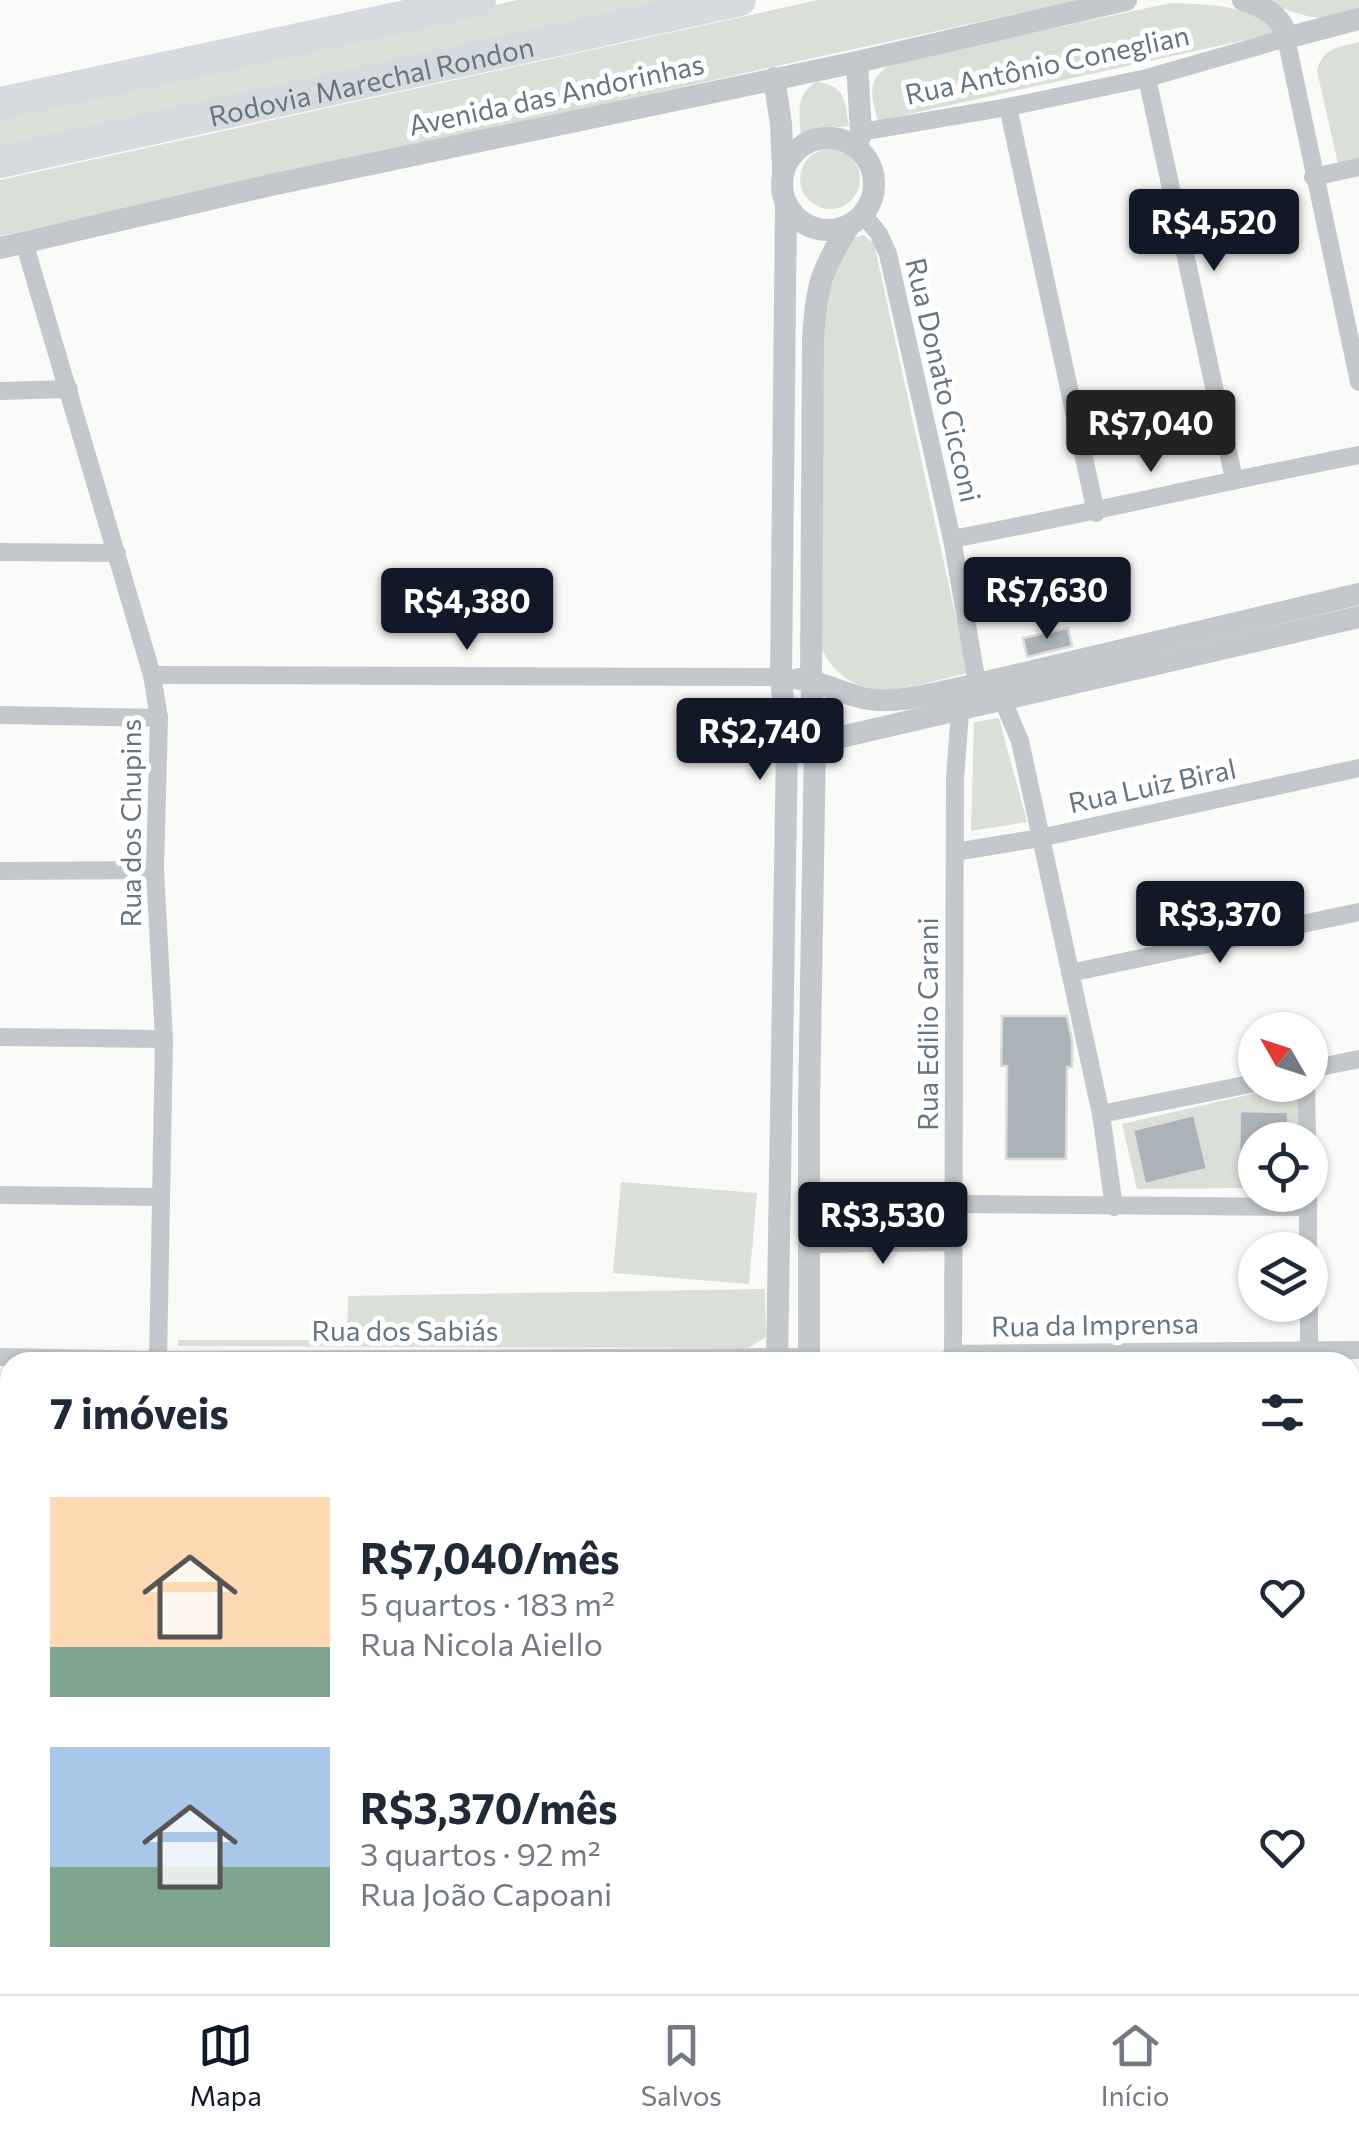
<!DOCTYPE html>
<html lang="pt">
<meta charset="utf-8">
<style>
body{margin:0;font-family:Commissioner,sans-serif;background:#f6f6f7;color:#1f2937;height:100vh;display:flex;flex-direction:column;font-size:38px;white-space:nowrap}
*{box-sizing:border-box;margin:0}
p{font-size:32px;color:#747a83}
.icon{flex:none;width:55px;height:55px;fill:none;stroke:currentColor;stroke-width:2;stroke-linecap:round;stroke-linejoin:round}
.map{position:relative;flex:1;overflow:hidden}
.side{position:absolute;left:0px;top:1352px;width:1360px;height:642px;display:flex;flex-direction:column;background:#fff;border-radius:30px 30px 0 0;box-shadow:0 2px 8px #0004}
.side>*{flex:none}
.needle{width:65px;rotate:309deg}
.tools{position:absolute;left:1238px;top:1012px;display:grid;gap:20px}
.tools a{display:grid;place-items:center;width:90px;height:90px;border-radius:50%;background:#fff;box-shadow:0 2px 8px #0004;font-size:50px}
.price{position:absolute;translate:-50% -85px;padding:0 22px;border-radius:10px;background:#111827;color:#fff;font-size:32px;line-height:65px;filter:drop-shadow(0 2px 5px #0008)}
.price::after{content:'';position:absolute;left:50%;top:60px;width:30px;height:22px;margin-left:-15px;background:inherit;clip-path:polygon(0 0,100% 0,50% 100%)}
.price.on{background:#222;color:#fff}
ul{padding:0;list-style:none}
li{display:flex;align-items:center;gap:30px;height:250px;padding:0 50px}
li span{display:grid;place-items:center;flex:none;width:280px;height:200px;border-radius:0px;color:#555}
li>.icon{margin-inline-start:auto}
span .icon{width:120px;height:120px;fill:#fffc;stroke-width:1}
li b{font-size:42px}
h2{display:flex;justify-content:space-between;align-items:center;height:120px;padding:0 50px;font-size:42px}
.tab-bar{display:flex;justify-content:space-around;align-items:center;height:140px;border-top:2px solid #e0e1e3;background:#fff;font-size:28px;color:#747a83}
.tab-bar a{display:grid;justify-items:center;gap:5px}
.tab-bar .on{color:#111827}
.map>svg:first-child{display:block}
</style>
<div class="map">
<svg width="1359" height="1994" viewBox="0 0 1359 1994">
<rect width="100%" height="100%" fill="#fafaf8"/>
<!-- built -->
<g fill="#e8e9e9">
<rect x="0" y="1697" width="10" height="125"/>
<polygon points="1350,1898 1359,1898 1359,1994 1303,1994 1303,1985 1350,1985"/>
</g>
<!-- green -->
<g fill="#dadfd7">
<polygon points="518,0 676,0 0,147 0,113"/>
<polygon points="818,0 1079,0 0,236 0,180"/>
<path d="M 1262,0 L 1359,0 L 1359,16 C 1315,22 1302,16 1262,0 Z"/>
<path d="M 1171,3 C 1215,5 1245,4 1281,32 L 878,121 C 870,93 866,78 895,62 Z"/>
<path d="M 1359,42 L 1359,159 L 1338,164 L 1317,71 C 1322,48 1339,47 1359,42 Z"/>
<path d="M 816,82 C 845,84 845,102 849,126 L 824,129 L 801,139 C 800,116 794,95 816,82 Z"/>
<circle cx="830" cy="179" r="30"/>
<path d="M 863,235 L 874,243 L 968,673 C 911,685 855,713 821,648 L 824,293 L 854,238 Z"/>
<polygon points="999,718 1027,822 971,831 974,722"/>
<polygon points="1282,1087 1293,1090 1297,1098 1298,1140 1255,1140 1255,1188 1137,1189 1122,1124"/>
<polygon points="621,1182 757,1193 749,1284 613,1273"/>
<polygon points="765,1289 766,1337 748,1348 178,1346 178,1340 347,1340 348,1296"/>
</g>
<!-- building -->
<g fill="#aab3b9" stroke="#dcdcda" stroke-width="2.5">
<polygon points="1068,628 1072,646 1027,657 1023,638"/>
<polygon points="1002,1016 1067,1016 1072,1040 1072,1067 1067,1067 1066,1159 1006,1159 1007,1066 1001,1066"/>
<polygon points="1240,1111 1288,1112 1288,1140 1255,1140 1255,1164 1239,1164"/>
<polygon points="1194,1115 1207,1169 1145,1184 1133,1130"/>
</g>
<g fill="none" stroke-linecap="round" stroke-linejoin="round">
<!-- minor -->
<g stroke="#c3c8cc" stroke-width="18">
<polyline points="1147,78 1234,479"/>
<polyline points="1008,107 1096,513"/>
<polyline points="861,132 1008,107 1147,78 1286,38 1359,382"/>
<polyline points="1313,177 1359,167"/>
<polyline points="863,214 879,234 888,254 952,539 977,683"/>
<polyline points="24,242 152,675 159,718 155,870 164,1039 158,1362"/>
<polyline points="0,391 69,389"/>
<path d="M 952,539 C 1088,514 1223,481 1359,455"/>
<polyline points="0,552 117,553"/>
<polyline points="152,675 781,677"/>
<polyline points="999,691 1020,741 1101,1114 1114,1207"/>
<polyline points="0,715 159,718"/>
<polyline points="955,852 1040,838 1359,768"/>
<polyline points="0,871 155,870"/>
<polyline points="1070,973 1359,912"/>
<polyline points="0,1037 164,1039"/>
<polyline points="1310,1069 1359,1059"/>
<polyline points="1306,1085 1307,1140"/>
<polyline points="1101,1114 1255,1083"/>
<polyline points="0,1195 160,1197"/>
<polyline points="1308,1195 1308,1250"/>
<polyline points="953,1204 1308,1207"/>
<polyline points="810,1244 955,1242"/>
<polyline points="1309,1305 1309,1362"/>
<polyline points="952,1354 1359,1350"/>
<polyline points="0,1357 158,1360 809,1357"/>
<polyline points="953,1362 955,779 961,699"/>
<polyline points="1350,1490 1359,1490"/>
<polyline points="0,1511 10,1511"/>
<polyline points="1350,1638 1359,1638"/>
<polyline points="0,1669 10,1669"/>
<polyline points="1350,1778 1359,1778"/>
<polyline points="1350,1876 1359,1876"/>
<polyline points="850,1994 850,1985"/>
</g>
<!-- tertiary -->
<g stroke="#c3c8cc" stroke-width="22">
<path d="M 1243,0 C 1263,7 1283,15 1286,38 L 1359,19"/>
<polyline points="774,78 781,124 783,169"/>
<circle cx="828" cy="184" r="46"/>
<polyline points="857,146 861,132 857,62"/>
<polyline points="0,248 271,185 857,62 1126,0"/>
<path d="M 798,679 C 822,681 844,695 868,699 C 897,704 936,693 965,687 L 1359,594"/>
<polyline points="800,744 815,743 1359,617"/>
<polyline points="777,1362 787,744 781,677 786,204"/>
<path d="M 809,1362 L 809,1108 L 815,743 L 811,680 L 813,339 C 817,283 820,273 849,226"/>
<polyline points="771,1985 772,1994"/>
<polyline points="796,1994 796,1985"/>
</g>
<!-- secondary -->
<g stroke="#d6dbdf" stroke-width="25">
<polyline points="1350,1817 1359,1817"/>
<polyline points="0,1834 10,1834"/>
<polyline points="1350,1846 1359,1846"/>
<polyline points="0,1863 10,1863"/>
</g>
<!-- motorway -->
<g stroke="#d6dbdf" stroke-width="32">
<polyline points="0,103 480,0"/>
<path id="s1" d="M 0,162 L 740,0"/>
</g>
</g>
<g text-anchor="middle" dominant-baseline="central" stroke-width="10" stroke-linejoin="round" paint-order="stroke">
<!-- street labels -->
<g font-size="28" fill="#657683" stroke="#fff">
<text transform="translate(1047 64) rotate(-12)">Rua Antônio Coneglian</text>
<text stroke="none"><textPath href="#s1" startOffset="380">Rodovia Marechal Rondon</textPath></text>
<text transform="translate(556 94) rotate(-12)">Avenida das Andorinhas</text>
<text transform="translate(944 380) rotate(77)">Rua Donato Cicconi</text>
<text transform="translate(1152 785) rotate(-12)">Rua Luiz Biral</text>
<text transform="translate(130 823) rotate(-90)">Rua dos Chupins</text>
<text transform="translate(927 1024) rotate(-90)">Rua Edilio Carani</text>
<text transform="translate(1095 1324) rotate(-1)">Rua da Imprensa</text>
<text x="405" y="1330">Rua dos Sabiás</text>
</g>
</g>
</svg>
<div class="tools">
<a><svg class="needle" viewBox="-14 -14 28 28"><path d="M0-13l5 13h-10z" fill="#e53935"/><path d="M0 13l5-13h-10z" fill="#747a83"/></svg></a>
<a><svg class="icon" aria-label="locate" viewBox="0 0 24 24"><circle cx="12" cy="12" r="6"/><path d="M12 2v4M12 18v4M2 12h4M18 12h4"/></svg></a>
<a><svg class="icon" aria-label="layers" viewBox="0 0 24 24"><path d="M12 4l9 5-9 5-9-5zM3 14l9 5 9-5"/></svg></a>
</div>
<b class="price" style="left:1214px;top:274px">R$4,520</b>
<b class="price on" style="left:1151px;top:475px">R$7,040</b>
<b class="price" style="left:1047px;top:642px">R$7,630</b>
<b class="price" style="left:467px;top:653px">R$4,380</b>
<b class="price" style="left:760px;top:783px">R$2,740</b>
<b class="price" style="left:1220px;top:966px">R$3,370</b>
<b class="price" style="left:883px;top:1267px">R$3,530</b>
<section class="side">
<h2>7 imóveis<svg class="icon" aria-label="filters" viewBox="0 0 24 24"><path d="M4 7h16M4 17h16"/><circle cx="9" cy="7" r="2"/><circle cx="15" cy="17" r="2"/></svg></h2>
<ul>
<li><span style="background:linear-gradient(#ffd9b3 75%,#7fa58c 0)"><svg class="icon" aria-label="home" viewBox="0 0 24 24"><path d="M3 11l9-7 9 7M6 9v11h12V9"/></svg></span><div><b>R$7,040/mês</b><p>5 quartos · 183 m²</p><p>Rua Nicola Aiello</p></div><svg class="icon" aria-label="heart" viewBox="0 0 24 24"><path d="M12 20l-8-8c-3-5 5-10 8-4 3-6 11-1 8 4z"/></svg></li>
<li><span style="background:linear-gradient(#a9c7e8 60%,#7fa58c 0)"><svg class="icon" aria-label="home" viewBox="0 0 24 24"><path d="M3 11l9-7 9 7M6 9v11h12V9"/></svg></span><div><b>R$3,370/mês</b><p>3 quartos · 92 m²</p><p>Rua João Capoani</p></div><svg class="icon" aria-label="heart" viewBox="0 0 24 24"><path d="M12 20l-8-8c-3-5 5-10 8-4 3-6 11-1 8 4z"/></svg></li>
</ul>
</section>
</div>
<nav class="tab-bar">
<a class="on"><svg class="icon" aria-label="map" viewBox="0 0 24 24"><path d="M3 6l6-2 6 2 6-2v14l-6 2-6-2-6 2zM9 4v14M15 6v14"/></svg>Mapa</a>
<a><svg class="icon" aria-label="saved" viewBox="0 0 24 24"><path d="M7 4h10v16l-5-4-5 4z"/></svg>Salvos</a>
<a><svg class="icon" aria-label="home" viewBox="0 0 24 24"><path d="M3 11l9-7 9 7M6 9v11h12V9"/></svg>Início</a>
</nav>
